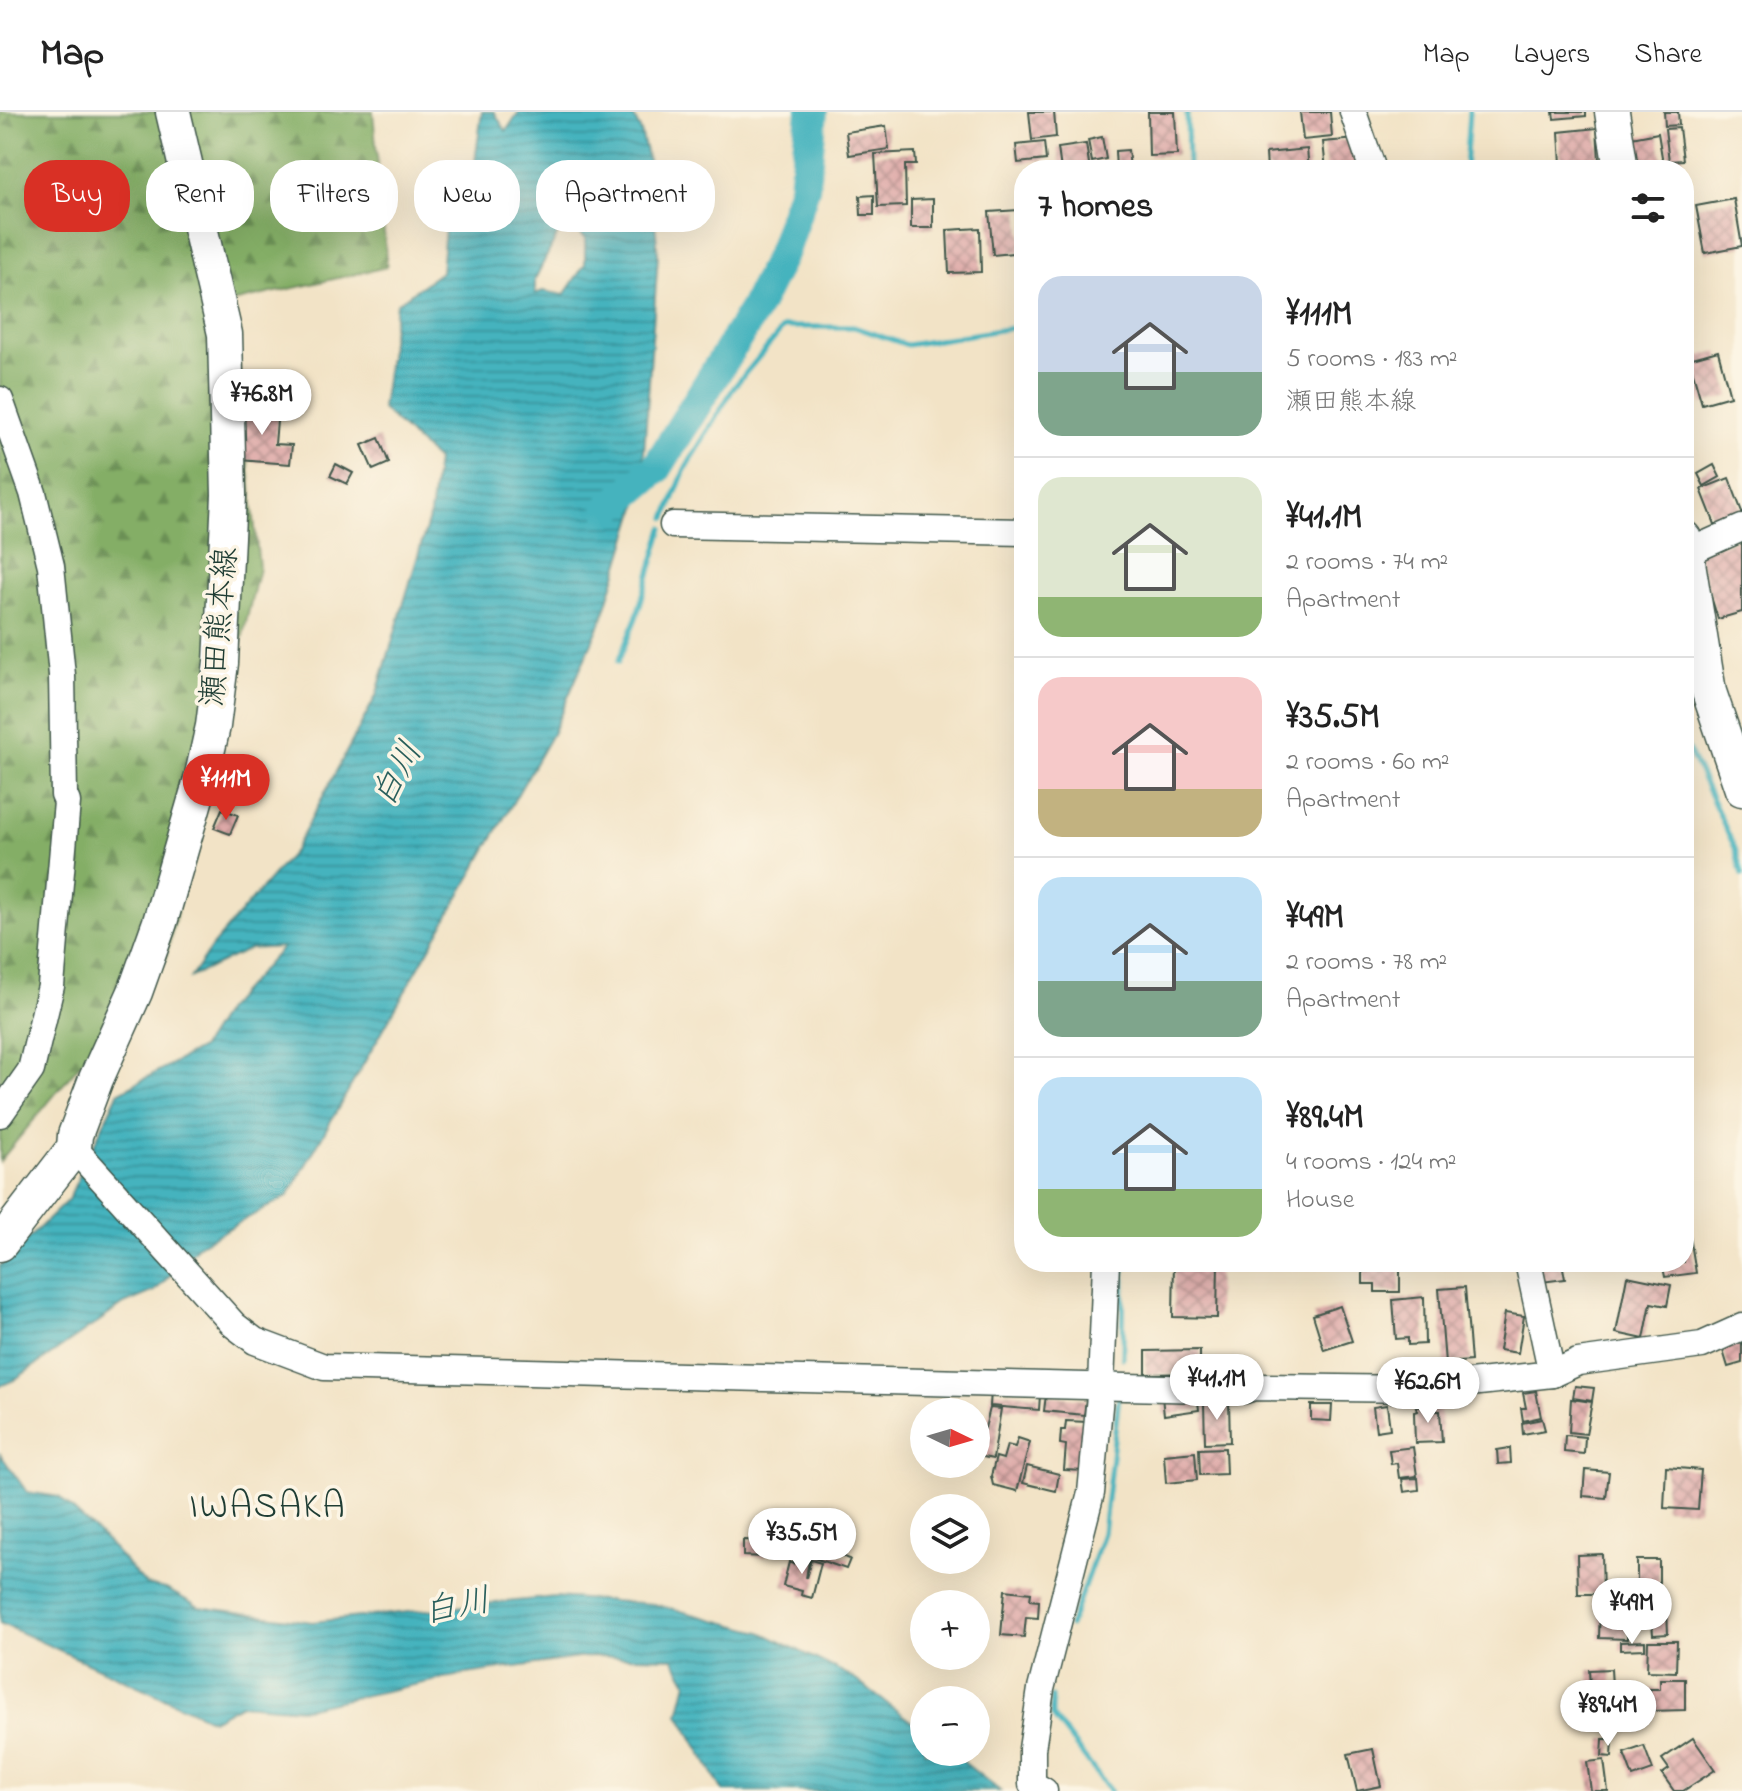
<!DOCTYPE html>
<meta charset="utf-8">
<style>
body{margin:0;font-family:"Indie Flower","Klee One",sans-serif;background:#f2f2f2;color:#222;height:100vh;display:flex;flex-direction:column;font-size:30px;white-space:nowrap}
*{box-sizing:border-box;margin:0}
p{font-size:26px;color:#767676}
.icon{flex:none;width:44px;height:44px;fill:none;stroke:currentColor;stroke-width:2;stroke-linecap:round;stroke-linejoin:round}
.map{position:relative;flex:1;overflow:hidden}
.drawer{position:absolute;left:1014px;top:48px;width:680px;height:1112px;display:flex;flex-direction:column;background:#fff;border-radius:32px;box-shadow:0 8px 32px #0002}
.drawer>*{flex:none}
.guide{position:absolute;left:24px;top:48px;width:760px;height:72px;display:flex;gap:16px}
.needle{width:52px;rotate:95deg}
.fabs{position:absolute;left:910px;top:1286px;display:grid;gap:16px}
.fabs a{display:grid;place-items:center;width:80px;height:80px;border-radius:50%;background:#fff;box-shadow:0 8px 32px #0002;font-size:40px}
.price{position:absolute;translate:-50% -68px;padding:0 18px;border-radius:28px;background:#fff;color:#222;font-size:26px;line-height:52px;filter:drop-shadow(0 2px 4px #0008)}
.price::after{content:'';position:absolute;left:50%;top:48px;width:24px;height:18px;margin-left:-12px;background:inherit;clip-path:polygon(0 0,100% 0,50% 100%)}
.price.selected{background:#d93025;color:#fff}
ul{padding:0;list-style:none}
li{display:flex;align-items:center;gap:24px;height:200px;padding:0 24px}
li+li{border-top:2px solid #e0e0e0}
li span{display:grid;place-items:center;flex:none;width:224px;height:160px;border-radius:24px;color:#555}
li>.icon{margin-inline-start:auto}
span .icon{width:96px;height:96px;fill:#fffc;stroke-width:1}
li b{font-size:34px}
h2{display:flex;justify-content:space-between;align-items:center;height:96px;padding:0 24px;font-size:34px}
.pill{padding:0 28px;border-radius:32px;background:#fff;box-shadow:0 8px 32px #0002;font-size:28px;line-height:72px}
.pill.selected{background:#d93025;color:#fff}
header{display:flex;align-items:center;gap:48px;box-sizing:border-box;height:112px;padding:0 40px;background:#fff;border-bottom:2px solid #e0e0e0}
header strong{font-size:38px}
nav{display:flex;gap:44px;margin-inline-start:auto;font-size:28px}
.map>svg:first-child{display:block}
</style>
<header>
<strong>Map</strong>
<nav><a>Map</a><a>Layers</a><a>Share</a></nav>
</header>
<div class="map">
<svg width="1742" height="1679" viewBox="0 0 1742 1679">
<defs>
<pattern id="forest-firs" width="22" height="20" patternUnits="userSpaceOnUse" patternTransform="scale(2)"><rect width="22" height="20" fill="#84ae66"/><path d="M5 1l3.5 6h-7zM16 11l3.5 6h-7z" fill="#6b8f55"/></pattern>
<pattern id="water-rules" width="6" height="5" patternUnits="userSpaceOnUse" patternTransform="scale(2)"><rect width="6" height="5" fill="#44b3be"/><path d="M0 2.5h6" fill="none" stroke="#38939b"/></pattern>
<pattern id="building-cross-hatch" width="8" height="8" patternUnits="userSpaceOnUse" patternTransform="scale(2)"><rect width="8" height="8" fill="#dfaaa9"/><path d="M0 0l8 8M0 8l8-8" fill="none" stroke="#b48c8a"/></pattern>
</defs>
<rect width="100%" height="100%" fill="#fcf5e5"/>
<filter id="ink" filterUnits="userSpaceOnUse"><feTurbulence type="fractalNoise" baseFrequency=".0125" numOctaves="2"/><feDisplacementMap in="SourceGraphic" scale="16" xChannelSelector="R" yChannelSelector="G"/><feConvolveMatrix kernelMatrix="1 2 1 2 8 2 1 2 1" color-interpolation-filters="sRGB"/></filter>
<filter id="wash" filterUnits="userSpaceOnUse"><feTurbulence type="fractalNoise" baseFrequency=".006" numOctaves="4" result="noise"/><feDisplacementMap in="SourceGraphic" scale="32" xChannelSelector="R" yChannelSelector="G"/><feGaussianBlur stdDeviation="1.8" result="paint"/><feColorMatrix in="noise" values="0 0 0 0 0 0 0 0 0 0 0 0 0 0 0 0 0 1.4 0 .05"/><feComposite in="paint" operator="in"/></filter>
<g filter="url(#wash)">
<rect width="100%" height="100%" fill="#f2e3c6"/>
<!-- forest -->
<polygon fill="url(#forest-firs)" stroke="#52764d" stroke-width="2" points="0,0 373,0 387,155 232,190 259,456 165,849 0,1049"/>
<!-- water -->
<g fill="url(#water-rules)" stroke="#327879" stroke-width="2" fill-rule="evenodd">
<path d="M 482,0 L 494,0 L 506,19 L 519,0 L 632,0 L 641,20 L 650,56 L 658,143 L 641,382 L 603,505 L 552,622 L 288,1084 L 200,1132 L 155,1179 L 124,1192 L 14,1268 L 0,1274 L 0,1154 L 68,1088 L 118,981 L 201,936 L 225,898 L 283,835 L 249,837 L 191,865 L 212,834 L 294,739 L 376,584 L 430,403 L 437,348 L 382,297 L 396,192 L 441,160 L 449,72 L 474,57 ZM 565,108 L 585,126 L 585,152 L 564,183 L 543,179 L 535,182 L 535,167 Z"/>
<polygon points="0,1342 27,1380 59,1385 106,1429 146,1473 166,1477 199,1495 312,1510 555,1485 654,1492 761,1520 849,1563 924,1619 924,1640 951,1640 1000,1679 723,1679 679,1602 687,1570 673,1546 592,1544 466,1562 300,1597 241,1592 212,1608 0,1511"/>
</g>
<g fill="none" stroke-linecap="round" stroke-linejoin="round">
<!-- stream -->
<g stroke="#44b3be" stroke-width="5">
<polyline points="1187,0 1188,58"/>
<polyline points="1465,58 1469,0"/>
<polyline points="666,406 685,357 734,275 784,215 854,215 907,233 1024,214"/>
<polyline points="618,550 636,506 663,416"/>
<polyline points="1684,628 1735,736 1742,763"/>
<polyline points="1123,1246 1124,1150"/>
<polyline points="1070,1514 1103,1421 1119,1285"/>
<polyline points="1052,1585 1052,1603 1110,1679"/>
</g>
<!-- river -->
<polyline stroke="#44b3be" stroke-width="32" points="609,397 656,357 754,198 783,139 804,76 812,0"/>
</g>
<g id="blocks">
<!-- building -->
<g fill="url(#building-cross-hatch)">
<polygon points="1029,0 1054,0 1056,25 1032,28"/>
<polygon points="1148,0 1175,0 1177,43 1149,44"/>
<polygon points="1300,0 1330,0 1332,25 1303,28"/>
<polygon points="1553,0 1586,0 1586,4 1554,7"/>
<polygon points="1664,0 1678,0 1679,13 1665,14"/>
<polygon points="886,14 889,37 849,43 846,20"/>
<polygon points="1597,16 1599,49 1561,52 1559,20"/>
<polygon points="1679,16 1683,48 1669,49 1665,17"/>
<polygon points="1658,21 1663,51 1630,56 1626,27"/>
<polygon points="1102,25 1106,47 1092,50 1088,28"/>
<polygon points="1357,27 1360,58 1326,58 1323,30"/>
<polygon points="1044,30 1046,48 1018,51 1016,33"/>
<polygon points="1086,32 1090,58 1061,58 1058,36"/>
<polygon points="1307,37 1309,58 1267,58 1266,41"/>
<polygon points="1128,38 1130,56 1116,57 1115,39"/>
<polygon points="915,40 916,53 905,53 906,94 878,95 875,42"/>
<polygon points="874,83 874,103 861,103 860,84"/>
<polygon points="933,87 933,116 911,116 911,88"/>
<polygon points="1734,87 1742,134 1705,141 1696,94"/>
<polygon points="1019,98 1023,140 993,143 989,100"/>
<polygon points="980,116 981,160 949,161 947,118"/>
<polygon points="1718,239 1730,284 1702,292 1689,247"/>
<polygon points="243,294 278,297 275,332 292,333 290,352 239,348"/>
<polygon points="379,326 389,351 373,358 362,333"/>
<polygon points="336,352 353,361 347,372 330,364"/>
<polygon points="1714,353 1720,365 1704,374 1698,362"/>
<polygon points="1729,366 1742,400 1742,410 1718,420 1701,377"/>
<polygon points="1742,426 1742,500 1718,507 1697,440"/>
<polygon points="222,697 238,703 230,722 214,716"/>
<polygon points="1689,1118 1696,1161 1665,1165 1662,1150 1684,1150 1684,1119"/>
<polygon points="1174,1150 1218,1150 1217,1206 1173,1205"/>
<polygon points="1538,1150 1562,1150 1565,1167 1542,1170"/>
<polygon points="1363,1156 1400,1156 1400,1180 1375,1180 1375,1172 1363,1172"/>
<polygon points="1627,1164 1671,1173 1667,1194 1651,1191 1644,1227 1616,1221"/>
<polygon points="1465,1175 1471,1249 1445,1251 1439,1177"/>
<polygon points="1424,1185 1425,1232 1408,1233 1408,1226 1396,1227 1393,1188"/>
<polygon points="1340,1194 1352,1229 1324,1238 1313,1203"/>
<polygon points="1505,1201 1524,1204 1518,1241 1499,1238"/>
<polygon points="1742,1226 1742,1251 1728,1255 1721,1232"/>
<polygon points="1200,1238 1200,1261 1146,1262 1146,1239"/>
<polygon points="1575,1274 1594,1276 1592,1289 1573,1286"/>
<polygon points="991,1279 1040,1283 1039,1298 990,1294"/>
<polygon points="1536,1279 1541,1305 1523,1309 1521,1296 1526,1296 1523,1281"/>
<polygon points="1197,1281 1199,1298 1164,1303 1162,1285"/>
<polygon points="1046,1283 1086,1287 1084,1303 1044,1299"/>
<polygon points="1571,1287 1592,1290 1586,1322 1569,1320"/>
<polygon points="1229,1290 1230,1330 1205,1331 1204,1291"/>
<polygon points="1311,1293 1332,1293 1331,1309 1311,1308"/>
<polygon points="1387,1293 1390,1317 1376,1319 1373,1295"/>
<polygon points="1436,1294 1436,1299 1440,1299 1442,1330 1415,1331 1414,1300 1417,1299 1416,1295"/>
<polygon points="990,1296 1001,1297 993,1347 978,1344"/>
<polygon points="1542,1307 1545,1318 1523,1322 1522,1311"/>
<polygon points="1066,1309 1088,1310 1085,1359 1064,1358 1066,1333 1060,1332 1061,1318 1065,1318"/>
<polygon points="1565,1323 1585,1325 1584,1342 1564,1340"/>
<polygon points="1018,1326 1030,1330 1017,1379 993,1373 991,1364 996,1345 1003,1347 1007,1333 1015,1335"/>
<polygon points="1413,1335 1417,1364 1399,1366 1397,1351 1391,1352 1389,1338"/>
<polygon points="1225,1336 1226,1362 1200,1363 1199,1337"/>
<polygon points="1510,1336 1511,1351 1498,1352 1497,1338"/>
<polygon points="1195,1340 1197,1368 1166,1371 1164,1343"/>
<polygon points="1027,1354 1059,1362 1056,1379 1023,1371"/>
<polygon points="1666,1355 1701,1358 1698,1398 1664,1396"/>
<polygon points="1585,1358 1609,1360 1606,1386 1583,1384"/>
<polygon points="1418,1366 1419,1378 1404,1380 1402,1367"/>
<polygon points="743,1428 766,1429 766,1445 743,1444"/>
<polygon points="800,1429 850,1447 846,1457 797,1440"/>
<polygon points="1602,1442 1603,1482 1578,1482 1577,1443"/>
<polygon points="795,1445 809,1448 806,1466 811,1448 821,1451 812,1486 801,1483 802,1479 783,1474 789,1450 793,1452"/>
<rect x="1637" y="1448" width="22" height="35"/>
<polygon points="1005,1478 1031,1481 1030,1488 1039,1489 1038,1506 1026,1505 1024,1525 1001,1523"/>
<polygon points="1600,1494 1628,1495 1627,1527 1599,1526"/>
<polygon points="1651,1497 1667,1497 1668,1522 1653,1523"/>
<polygon points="1645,1529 1645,1537 1620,1538 1620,1530"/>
<polygon points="1648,1529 1677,1529 1676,1560 1647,1559"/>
<polygon points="1611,1557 1612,1574 1590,1575 1589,1558"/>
<polygon points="1660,1567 1685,1567 1685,1598 1650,1599 1650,1577 1660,1577"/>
<polygon points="1612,1577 1614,1600 1594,1602 1592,1579"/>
<polygon points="1628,1577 1629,1598 1617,1598 1615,1578"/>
<polygon points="1693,1626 1715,1658 1683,1679 1674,1679 1662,1662 1669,1657 1662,1647"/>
<polygon points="1603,1627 1613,1627 1612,1645 1602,1644"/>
<polygon points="1644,1634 1653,1658 1633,1665 1624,1641"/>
<polygon points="1373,1637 1381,1674 1357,1679 1348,1642"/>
<polygon points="1604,1648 1608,1679 1591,1679 1587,1650"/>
</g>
</g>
</g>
<g filter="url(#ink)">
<use href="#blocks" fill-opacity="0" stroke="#3f564a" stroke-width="2"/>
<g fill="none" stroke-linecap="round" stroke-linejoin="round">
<!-- minor casing -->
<g stroke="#3f564a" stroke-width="29">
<g id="minor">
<polyline points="1353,0 1373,58"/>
<polyline points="0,288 33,381 51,454 62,563 64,683 67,690 51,874 31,958 0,1002"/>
<polyline points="673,413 1024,420"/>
<polyline points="1684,442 1742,416"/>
<polyline points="74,1036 234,1213 255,1229 324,1255 1245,1278 1254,1275 1415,1277 1552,1262 1578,1250 1702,1233 1742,1215"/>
<polyline points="1528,1150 1552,1262"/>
<polyline points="1044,1679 1032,1672 1032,1637 1041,1577 1091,1381 1101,1273 1106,1150"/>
</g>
</g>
<!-- major casing -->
<g stroke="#3f564a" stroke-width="37">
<g id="major">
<polyline points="1612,0 1621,58"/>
<polyline points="1684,426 1709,580 1742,677"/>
<polyline points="0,1132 74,1036 75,1023 96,967 135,880 160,810 201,668 213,614 221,551 229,383 225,222 173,0"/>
</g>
</g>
<!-- minor -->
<use href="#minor" stroke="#fff" stroke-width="26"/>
<!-- major -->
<use href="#major" stroke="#fff" stroke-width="34"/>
</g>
</g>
<g text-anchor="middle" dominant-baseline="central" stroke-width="7" stroke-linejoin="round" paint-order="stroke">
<!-- street labels -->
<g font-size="32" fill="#1f3d34" stroke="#fcf5e5">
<text transform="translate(221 515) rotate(-85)">瀬田熊本線</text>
</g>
<!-- water labels -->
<g font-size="34" font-style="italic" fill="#2a605d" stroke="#fcf5e5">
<text transform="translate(399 663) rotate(-62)">白川</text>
<text transform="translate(457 1496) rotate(-11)">白川</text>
</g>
<!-- quarter labels -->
<g font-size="36" letter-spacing="2" fill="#1f3d34" stroke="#fcf5e5">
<text x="268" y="1396">IWASAKA</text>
</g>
</g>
</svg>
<div class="fabs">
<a><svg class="needle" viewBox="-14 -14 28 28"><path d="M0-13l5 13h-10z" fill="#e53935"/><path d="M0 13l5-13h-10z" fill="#767676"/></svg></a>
<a><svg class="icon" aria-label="layers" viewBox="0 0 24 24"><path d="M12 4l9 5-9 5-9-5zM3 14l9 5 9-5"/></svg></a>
<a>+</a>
<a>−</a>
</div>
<b class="price" style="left:262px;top:325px">¥76.8M</b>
<b class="price selected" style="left:226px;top:710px">¥111M</b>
<b class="price" style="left:1217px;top:1310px">¥41.1M</b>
<b class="price" style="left:1428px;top:1313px">¥62.6M</b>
<b class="price" style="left:802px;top:1464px">¥35.5M</b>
<b class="price" style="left:1632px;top:1534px">¥49M</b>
<b class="price" style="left:1608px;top:1636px">¥89.4M</b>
<div class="guide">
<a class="pill selected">Buy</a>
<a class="pill">Rent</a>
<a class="pill">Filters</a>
<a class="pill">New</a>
<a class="pill">Apartment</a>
</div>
<section class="drawer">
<h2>7 homes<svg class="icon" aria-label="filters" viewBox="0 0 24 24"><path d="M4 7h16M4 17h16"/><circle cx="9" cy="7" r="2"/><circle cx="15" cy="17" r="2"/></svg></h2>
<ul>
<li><span style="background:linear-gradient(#c9d6e8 60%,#7fa58c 0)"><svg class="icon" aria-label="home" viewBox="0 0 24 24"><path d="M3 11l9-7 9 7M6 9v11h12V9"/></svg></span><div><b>¥111M</b><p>5 rooms · 183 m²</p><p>瀬田熊本線</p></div></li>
<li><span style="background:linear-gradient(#dfe7d0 75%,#8fb573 0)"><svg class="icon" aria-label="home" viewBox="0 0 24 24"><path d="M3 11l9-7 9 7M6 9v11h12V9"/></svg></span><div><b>¥41.1M</b><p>2 rooms · 74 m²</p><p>Apartment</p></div></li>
<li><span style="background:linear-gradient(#f6c9c9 70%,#c2b280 0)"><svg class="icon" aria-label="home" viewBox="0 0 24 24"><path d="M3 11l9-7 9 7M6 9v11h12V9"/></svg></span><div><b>¥35.5M</b><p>2 rooms · 60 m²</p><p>Apartment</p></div></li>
<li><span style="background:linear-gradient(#bfe0f5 65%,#7fa58c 0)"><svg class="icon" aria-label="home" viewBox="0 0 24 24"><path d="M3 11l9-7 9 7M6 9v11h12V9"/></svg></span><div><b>¥49M</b><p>2 rooms · 78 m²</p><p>Apartment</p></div></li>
<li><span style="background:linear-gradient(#bfe0f5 70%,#8fb573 0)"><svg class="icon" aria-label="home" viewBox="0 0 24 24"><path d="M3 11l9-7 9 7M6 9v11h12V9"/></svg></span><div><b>¥89.4M</b><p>4 rooms · 124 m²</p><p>House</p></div></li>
</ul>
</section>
</div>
